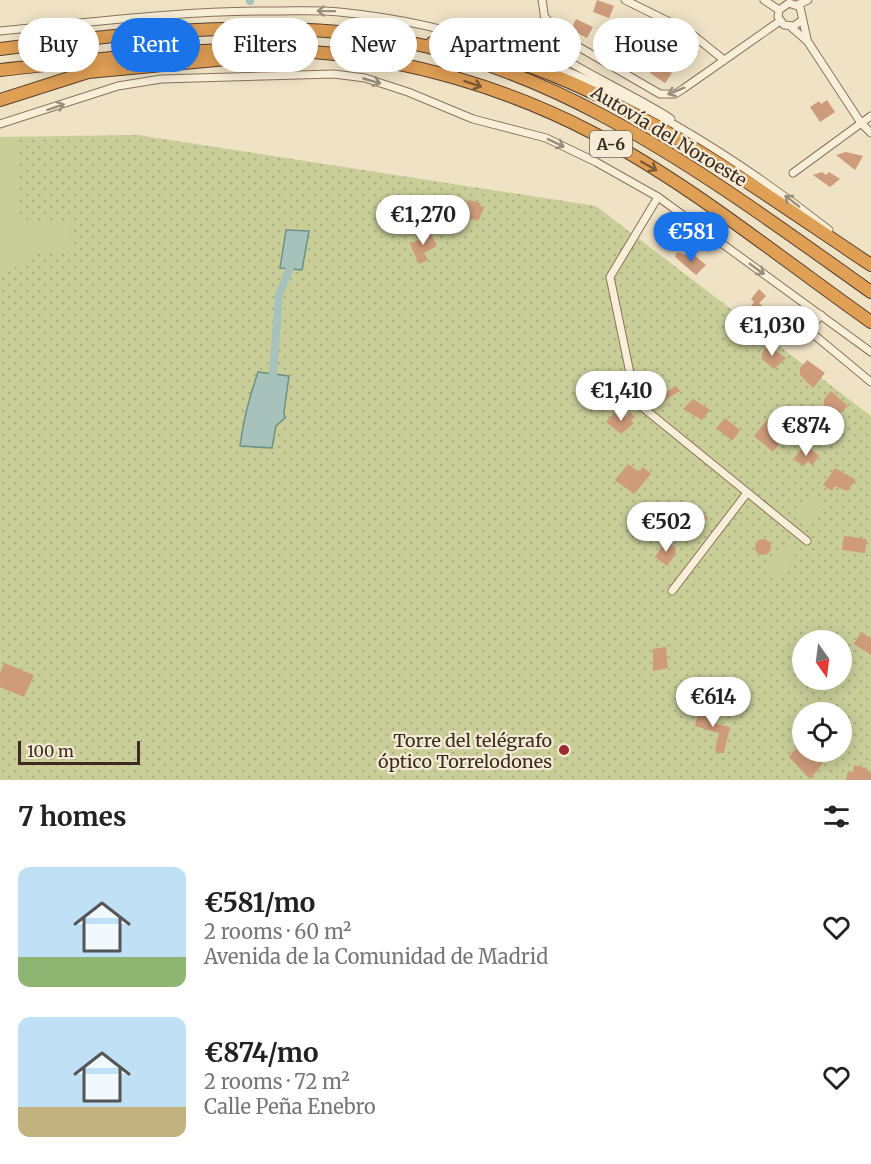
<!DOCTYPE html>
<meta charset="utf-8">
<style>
body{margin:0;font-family:Merriweather,serif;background:#f2f2f2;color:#222;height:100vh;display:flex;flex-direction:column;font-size:22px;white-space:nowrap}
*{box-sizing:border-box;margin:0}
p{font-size:20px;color:#767676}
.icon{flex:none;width:33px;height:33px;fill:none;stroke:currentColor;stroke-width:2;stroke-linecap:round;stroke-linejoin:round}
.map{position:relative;height:780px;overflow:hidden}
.side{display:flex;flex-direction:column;background:#fff;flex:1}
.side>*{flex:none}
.guide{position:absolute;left:18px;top:18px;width:836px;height:54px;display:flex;gap:12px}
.needle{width:39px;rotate:166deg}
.controls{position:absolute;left:792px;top:630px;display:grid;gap:12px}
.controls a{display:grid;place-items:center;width:60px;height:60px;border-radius:50%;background:#fff;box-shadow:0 3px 15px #0003;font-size:30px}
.scale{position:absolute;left:18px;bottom:15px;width:122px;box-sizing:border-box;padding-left:6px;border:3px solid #3b2c1f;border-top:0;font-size:16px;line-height:21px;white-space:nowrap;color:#3b2c1f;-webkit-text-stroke:4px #f6ecd5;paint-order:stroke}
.price{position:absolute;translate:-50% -51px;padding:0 14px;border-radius:21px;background:#fff;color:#222;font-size:20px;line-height:39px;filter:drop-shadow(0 2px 3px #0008)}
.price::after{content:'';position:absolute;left:50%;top:36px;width:18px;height:14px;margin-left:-9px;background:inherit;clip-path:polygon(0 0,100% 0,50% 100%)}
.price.selected{background:#1a73e8;color:#fff}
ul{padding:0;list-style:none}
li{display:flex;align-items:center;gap:18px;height:150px;padding:0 18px}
li span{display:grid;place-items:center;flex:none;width:168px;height:120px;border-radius:12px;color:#555}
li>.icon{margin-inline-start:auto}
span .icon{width:72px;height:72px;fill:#fffc;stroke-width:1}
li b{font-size:26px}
h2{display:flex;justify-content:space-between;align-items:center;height:72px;padding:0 18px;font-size:26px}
.tag{padding:0 21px;border-radius:27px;background:#fff;box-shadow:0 3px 15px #0003;font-size:21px;line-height:54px}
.tag.selected{background:#1a73e8;color:#fff}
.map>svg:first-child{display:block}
</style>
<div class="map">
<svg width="871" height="780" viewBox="0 0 871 780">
<defs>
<pattern id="park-dots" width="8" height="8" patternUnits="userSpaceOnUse" patternTransform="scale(1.5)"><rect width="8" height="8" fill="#c9ce99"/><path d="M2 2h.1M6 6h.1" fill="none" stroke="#aeb183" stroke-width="1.8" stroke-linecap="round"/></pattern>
</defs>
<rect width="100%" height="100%" fill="#efe2c5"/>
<!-- park -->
<path fill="url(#park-dots)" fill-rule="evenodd" d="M 138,135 L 596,206 L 871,416 L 871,780 L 0,780 L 0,137 ZM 802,640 L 842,640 L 842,680 L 802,680 ZM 802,712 L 842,712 L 842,752 L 802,752 Z"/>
<!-- pitch -->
<g fill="#c9ce99">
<polygon points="0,140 17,140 20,219 70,223 70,251 36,254 0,276"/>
<polygon points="812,496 822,504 805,526 795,517"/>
<polygon points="787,544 797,552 778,576 768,568"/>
</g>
<!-- water -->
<g fill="#a7c2ba" stroke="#6d9187" stroke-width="1.5">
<polygon points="286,230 309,231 302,270 280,268"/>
<path d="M 258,372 L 289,376 L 284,412 L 285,418 L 276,426 L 272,448 L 240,446 C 243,421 249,398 258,372 Z"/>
</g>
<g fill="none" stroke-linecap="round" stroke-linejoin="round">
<!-- canal -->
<g stroke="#a7c2ba" stroke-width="8">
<polyline points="250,0 250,1"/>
<polyline points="273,374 279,295 294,258"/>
</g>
</g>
<!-- building -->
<g fill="#ce9b7b">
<polygon points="597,0 614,6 609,18 593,12"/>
<polygon points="644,18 659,26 654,37 638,29"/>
<polygon points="576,19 593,27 587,38 571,30"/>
<polygon points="685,41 699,51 692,62 677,51"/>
<polygon points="619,42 635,50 629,61 613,53"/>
<polygon points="657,63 672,73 665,83 650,73"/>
<polygon points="827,100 835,112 820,122 810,107 819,101 821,104"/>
<polygon points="846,152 863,156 855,170 836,155"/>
<polygon points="822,172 826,175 829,172 840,179 830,187 813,175"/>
<polygon points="468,200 481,203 480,206 484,208 478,221 466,216 468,212 463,210"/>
<polygon points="427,227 437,246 424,253 428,260 419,264 410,244 423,237 420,230"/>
<polygon points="677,252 692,257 694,255 706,265 696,275 675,257"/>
<polygon points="759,289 766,296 759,303 773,315 774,318 764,330 760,327 756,331 744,321 744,316 754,302 751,299"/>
<polygon points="768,345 786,358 774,369 762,359 762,353"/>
<polygon points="807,360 825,373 813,388 800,375 800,368"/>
<polygon points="613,385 617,394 610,397 609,405 603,408 601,404 596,406 593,398 598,396 596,392"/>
<polygon points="656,385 665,393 676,386 680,391 660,403 647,391"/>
<polygon points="831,391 848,406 837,416 824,406 824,399"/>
<polygon points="693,399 710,410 702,420 683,409"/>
<polygon points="621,412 626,417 630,412 635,417 631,421 634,423 621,434 606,422 614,413 618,416"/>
<polygon points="725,418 740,430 732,441 716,428"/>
<polygon points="768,419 786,434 773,452 754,436"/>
<polygon points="802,449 807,453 811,449 819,456 812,465 808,461 804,466 793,459"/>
<polygon points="628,464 639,472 643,467 651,474 634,494 615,480"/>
<polygon points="835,468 856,480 847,491 835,486 832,491 823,485"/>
<polygon points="691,509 694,512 697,509 708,518 699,528 684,518"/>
<polygon points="844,536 867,539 865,553 842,550"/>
<circle cx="763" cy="547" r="8"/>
<polygon points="666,540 676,548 675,555 667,566 655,557"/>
<polygon points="861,632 871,638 871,655 854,644"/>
<polygon points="666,647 668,668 653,671 653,649"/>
<polygon points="4,663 34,675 24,697 0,687 0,673"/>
<polygon points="699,708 716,712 714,723 730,727 724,753 717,753 715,750 719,733 695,726"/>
<polygon points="802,741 802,752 810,752 823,763 810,779 789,757"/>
<polygon points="854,765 867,768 867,771 871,772 871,780 846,780 848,771 853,772"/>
</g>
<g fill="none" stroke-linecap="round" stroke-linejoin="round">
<!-- street casing -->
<g stroke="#8b735b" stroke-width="9">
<g id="street">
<path d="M 542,0 C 545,15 545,36 552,50 C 557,59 653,105 671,119"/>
<polyline points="625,0 688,31 724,60"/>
<polyline points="764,0 779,10"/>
<polyline points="797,5 808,0"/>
<polyline points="546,18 555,31 565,39 660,94 675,94 683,89 780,21"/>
<polyline points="801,21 794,26 784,25 778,17 779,10 789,3 800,7 807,39"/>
<polyline points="791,27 808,42 861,123 871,133"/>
<path d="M 0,31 C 93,22 186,10 280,11 C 300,11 320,10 339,12 C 524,30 685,117 829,230"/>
<polyline points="0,124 118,86 161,79 334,74 365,78 408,92 473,119 546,138 596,162 658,197 871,352"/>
<polyline points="793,173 871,116"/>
<polyline points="658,197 610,277 636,402 807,541"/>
<polyline points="789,314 871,382"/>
<polyline points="808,330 821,315"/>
<polyline points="672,591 747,493"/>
</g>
</g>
<!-- highway casing -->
<g stroke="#59412f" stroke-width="14">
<g id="highway">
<path d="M 432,43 C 582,58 747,183 871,265"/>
<path d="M 0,49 C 112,35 226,22 339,32 C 543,49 710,178 871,292"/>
<path d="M 0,70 C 103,59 208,44 312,52 C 409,59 507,88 593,133 C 692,185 780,258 871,322"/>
<polyline points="0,100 88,72 237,58"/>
</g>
</g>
<!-- street -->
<use href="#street" stroke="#f9efd9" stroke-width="7"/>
<!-- highway -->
<use href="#highway" stroke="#df9f55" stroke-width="12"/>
</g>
<!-- one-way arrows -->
<defs><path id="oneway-shaft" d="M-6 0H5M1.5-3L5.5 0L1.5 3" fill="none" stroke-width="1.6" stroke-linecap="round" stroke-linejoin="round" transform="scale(1.5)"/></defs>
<g stroke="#9a8e7c">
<use href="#oneway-shaft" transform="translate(326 11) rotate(-179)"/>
<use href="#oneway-shaft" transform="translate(372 81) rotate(16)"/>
<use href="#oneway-shaft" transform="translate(676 91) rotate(158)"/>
<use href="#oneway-shaft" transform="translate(56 107) rotate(-19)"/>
<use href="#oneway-shaft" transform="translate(556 143) rotate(25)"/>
<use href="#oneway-shaft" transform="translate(792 201) rotate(-142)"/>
<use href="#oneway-shaft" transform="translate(757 269) rotate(36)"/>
</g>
<g stroke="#7d5a35">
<use href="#oneway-shaft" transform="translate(473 84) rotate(19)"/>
<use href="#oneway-shaft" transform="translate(649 166) rotate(30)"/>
</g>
<!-- markers -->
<circle fill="#9b292d" stroke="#f6ecd5" stroke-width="2" cx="564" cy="750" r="6"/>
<g text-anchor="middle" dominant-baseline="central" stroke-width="4.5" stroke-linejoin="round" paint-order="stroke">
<!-- shield labels -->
<rect fill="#f6ecd5" stroke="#736656" stroke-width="1.5" x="590" y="131" width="42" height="26" rx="4.5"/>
<g font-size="16" font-weight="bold" fill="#3b2c1f">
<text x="611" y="144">A-6</text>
</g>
<!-- street labels -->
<g font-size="18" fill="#3b2c1f" stroke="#f6ecd5">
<text transform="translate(669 136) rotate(31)">Autovía del Noroeste</text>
</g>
<!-- poi labels -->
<g font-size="18" fill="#3b2c1f" stroke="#f6ecd5" text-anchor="end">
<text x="552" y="740">Torre del telégrafo<tspan x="552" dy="21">óptico Torrelodones</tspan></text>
</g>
</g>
</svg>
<div class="controls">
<a><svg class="needle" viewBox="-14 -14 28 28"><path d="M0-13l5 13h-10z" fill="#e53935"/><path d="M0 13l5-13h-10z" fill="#767676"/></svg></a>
<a><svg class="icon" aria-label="locate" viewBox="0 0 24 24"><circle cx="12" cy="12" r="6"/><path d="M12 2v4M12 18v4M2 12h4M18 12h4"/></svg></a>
</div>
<div class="scale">100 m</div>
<b class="price" style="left:423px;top:246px">€1,270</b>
<b class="price selected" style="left:691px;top:263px">€581</b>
<b class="price" style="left:772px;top:357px">€1,030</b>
<b class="price" style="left:621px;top:422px">€1,410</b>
<b class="price" style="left:806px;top:457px">€874</b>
<b class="price" style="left:666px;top:553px">€502</b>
<b class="price" style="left:713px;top:728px">€614</b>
<div class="guide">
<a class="tag">Buy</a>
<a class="tag selected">Rent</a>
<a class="tag">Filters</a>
<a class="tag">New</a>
<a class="tag">Apartment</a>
<a class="tag">House</a>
</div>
</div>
<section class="side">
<h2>7 homes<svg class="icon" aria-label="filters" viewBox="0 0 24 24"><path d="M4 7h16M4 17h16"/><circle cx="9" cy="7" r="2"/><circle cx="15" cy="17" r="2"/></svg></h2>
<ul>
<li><span style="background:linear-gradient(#bfe0f5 75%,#8fb573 0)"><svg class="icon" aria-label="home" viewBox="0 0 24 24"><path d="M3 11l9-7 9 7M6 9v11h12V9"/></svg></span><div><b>€581/mo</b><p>2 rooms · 60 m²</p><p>Avenida de la Comunidad de Madrid</p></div><svg class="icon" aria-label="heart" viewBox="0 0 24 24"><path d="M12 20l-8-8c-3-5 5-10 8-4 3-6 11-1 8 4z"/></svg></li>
<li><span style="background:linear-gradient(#bfe0f5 75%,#c2b280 0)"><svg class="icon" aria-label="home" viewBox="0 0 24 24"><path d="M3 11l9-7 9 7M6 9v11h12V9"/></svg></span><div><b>€874/mo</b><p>2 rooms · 72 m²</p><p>Calle Peña Enebro</p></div><svg class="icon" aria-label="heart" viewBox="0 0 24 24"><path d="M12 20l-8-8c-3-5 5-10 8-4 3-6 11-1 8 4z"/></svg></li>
</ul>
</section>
